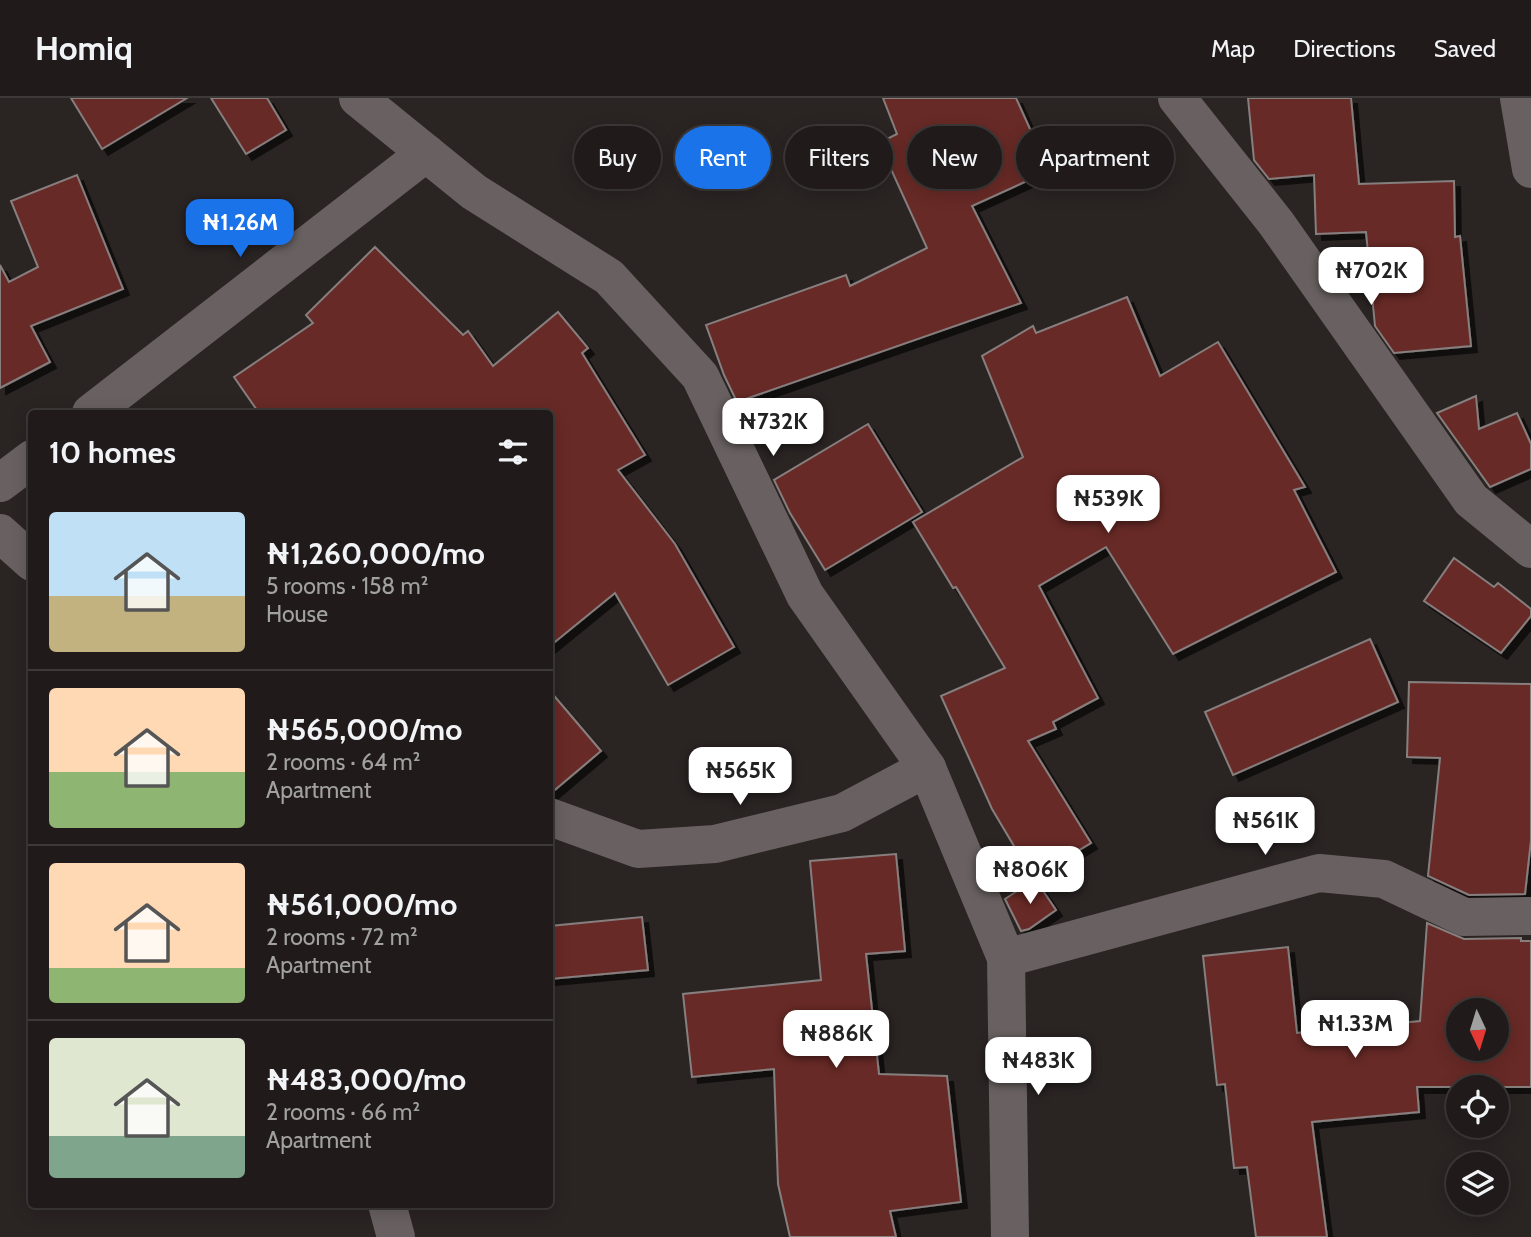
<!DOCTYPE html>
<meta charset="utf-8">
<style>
body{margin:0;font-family:Cabin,sans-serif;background:#2d2827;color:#f1f3f6;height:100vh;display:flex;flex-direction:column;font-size:26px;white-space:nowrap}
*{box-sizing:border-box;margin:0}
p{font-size:23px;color:#a2a1a2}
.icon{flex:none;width:38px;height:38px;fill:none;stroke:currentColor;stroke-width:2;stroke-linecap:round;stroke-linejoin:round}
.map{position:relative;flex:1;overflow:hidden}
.details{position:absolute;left:28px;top:312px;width:525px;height:798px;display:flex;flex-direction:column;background:#201b1a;border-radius:7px;box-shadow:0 4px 18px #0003,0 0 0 2px #3d3939}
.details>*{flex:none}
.hud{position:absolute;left:574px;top:28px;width:665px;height:63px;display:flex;gap:14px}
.needle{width:46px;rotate:176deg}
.controls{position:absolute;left:1446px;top:900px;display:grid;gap:14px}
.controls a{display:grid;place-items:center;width:63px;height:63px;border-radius:50%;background:#201b1a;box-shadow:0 4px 18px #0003,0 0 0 2px #3d3939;font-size:35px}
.price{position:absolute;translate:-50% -60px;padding:0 16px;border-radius:14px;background:#fff;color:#222;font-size:23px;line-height:46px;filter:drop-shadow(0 2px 4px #0008)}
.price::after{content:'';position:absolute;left:50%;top:42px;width:21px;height:16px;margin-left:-10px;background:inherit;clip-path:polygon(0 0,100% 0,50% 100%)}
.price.current{background:#1a73e8;color:#fff}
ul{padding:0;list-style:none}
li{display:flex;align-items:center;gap:21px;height:175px;padding:0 21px}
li+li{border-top:2px solid #3d3939}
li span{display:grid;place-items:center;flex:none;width:196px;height:140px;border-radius:7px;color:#555}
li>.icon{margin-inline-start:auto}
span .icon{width:84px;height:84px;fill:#fffc;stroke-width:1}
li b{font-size:30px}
h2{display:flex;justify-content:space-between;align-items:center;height:84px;padding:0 21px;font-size:30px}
.chip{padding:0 24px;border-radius:32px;background:#201b1a;box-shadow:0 4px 18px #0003,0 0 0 2px #3d3939;font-size:24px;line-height:63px}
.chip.current{background:#1a73e8;color:#fff}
header{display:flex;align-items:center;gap:42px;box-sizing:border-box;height:98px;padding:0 35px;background:#201b1a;border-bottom:2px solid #3d3939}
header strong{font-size:33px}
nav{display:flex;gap:38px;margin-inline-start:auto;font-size:24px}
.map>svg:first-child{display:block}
</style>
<header>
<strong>Homiq</strong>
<nav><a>Map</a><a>Directions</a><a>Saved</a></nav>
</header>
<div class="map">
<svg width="1531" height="1139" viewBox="0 0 1531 1139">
<defs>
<filter id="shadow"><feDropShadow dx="6" dy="6" stdDeviation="0" flood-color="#0009"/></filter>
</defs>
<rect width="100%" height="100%" fill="#2a2423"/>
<!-- building -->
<g fill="#682928" stroke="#867f7e" stroke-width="2" fill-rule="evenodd" filter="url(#shadow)">
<polygon points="71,0 187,0 102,51"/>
<polygon points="211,0 267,0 286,32 246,56"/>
<polygon points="883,0 1016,0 1049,73 972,108 1021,205 737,304 724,277 706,227 846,177 850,188 927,150 879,45 897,36"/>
<polygon points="1248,0 1351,0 1359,86 1454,83 1455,139 1460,138 1471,248 1394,255 1375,228 1366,134 1316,136 1314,77 1269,81 1254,62"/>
<polygon points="77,77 123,191 31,228 50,264 0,290 0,167 9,184 38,169 11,103"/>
<polygon points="375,149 463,237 468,233 493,268 558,214 588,250 582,255 645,357 618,372 675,446 734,549 668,587 615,495 550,548 550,315 259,315 234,279 313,225 306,217"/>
<polygon points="1127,199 1160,278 1218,244 1305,389 1294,392 1336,474 1173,556 1106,449 1039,488 1098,600 1053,624 1056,631 1028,643 1091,745 1033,780 992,711 941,598 1005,570 956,489 953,490 913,424 1023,359 982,258 1033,228 1036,235"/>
<polygon points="1476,298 1479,331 1517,315 1531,346 1531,371 1490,389 1437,315"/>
<polygon points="868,326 922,414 825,472 790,415 774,382"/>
<polygon points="1454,460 1494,489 1498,485 1531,511 1531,518 1501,555 1424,503"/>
<polygon points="1370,541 1398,604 1233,677 1205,614"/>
<polygon points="1409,584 1531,586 1531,742 1525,796 1469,797 1428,778 1440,660 1407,659"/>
<polygon points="550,593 601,653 550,696"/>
<polygon points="896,756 905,853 866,856 879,976 947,978 961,1104 890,1113 896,1139 790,1139 778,1086 774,971 692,979 683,896 821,882 810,763"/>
<polygon points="1035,781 1056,812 1029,831 1021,833 1005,801"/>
<polygon points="642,819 648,872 550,881 550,828"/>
<path d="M 1427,825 L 1464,841 L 1521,840 L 1521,843 L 1531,843 L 1531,989 L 1417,989 L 1419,1014 L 1312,1024 L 1327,1139 L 1256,1139 L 1247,1069 L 1234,1070 L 1225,986 L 1217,987 L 1203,858 L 1288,849 L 1297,935 L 1420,923 ZM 1458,912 L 1496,912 L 1496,950 L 1458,950 Z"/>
</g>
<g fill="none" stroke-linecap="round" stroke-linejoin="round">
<!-- minor -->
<g stroke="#696161" stroke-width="38">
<polyline points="358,0 474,94 609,179 700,278 805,497 927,670 1006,860 1010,1139"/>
<polyline points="1177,0 1276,125 1471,402 1531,451"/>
<polyline points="1519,0 1531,71"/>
<polyline points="91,315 426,55"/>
<polyline points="0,385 32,361"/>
<polyline points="0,435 32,464"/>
<polyline points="550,719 638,751 715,746 842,715 927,670"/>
<polyline points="1006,860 1319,775 1384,781 1464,819 1531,818"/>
<polyline points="387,1106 396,1139"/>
</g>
</g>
</svg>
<div class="controls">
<a><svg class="needle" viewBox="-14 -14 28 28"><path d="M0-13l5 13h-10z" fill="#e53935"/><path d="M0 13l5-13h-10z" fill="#a2a1a2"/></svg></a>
<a><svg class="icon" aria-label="locate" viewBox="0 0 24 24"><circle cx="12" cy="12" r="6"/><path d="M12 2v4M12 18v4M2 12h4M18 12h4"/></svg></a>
<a><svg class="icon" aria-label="layers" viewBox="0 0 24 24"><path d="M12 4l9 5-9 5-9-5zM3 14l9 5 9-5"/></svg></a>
</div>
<b class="price current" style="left:240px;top:161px">₦1.26M</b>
<b class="price" style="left:1371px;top:209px">₦702K</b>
<b class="price" style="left:773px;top:360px">₦732K</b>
<b class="price" style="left:1108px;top:437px">₦539K</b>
<b class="price" style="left:740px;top:709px">₦565K</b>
<b class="price" style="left:1265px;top:759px">₦561K</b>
<b class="price" style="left:1030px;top:808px">₦806K</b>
<b class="price" style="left:1355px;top:962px">₦1.33M</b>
<b class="price" style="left:836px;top:972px">₦886K</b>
<b class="price" style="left:1038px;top:999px">₦483K</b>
<div class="hud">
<a class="chip">Buy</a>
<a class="chip current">Rent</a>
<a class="chip">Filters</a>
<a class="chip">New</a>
<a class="chip">Apartment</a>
</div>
<section class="details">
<h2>10 homes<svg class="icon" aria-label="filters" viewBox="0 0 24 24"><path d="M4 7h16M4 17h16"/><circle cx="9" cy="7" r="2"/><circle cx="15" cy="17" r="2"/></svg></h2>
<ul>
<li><span style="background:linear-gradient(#bfe0f5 60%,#c2b280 0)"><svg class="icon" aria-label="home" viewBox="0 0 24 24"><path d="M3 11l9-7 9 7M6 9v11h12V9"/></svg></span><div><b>₦1,260,000/mo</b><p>5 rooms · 158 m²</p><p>House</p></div></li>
<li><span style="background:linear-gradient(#ffd9b3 60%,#8fb573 0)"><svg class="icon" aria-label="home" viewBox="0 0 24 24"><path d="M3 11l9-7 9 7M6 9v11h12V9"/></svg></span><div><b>₦565,000/mo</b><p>2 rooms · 64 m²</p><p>Apartment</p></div></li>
<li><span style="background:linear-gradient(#ffd9b3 75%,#8fb573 0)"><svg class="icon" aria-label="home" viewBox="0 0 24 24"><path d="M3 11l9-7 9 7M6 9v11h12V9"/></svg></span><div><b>₦561,000/mo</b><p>2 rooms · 72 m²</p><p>Apartment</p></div></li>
<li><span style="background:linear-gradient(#dfe7d0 70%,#7fa58c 0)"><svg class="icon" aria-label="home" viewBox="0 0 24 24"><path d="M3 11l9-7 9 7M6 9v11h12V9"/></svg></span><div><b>₦483,000/mo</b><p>2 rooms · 66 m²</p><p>Apartment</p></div></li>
</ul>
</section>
</div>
